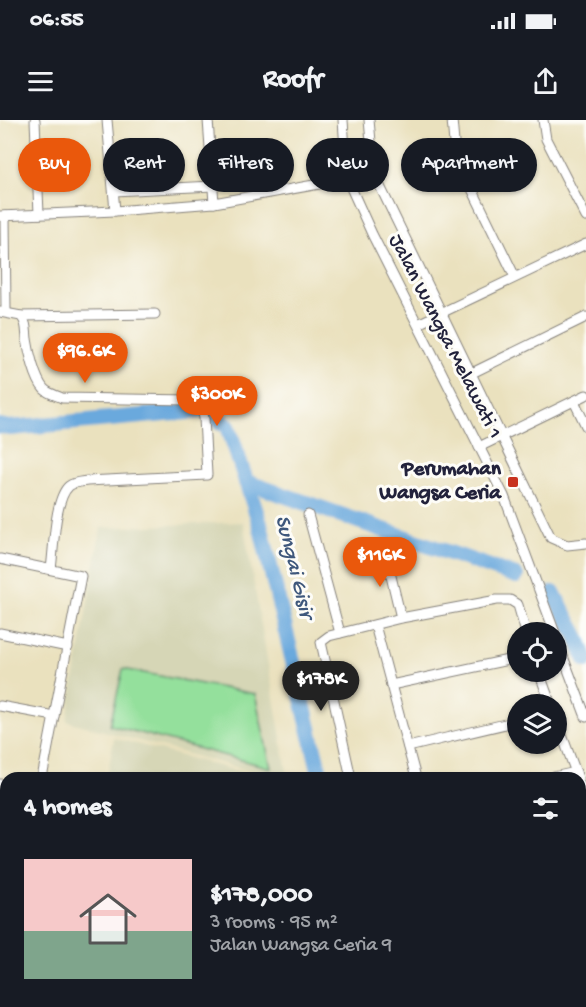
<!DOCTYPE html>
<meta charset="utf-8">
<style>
body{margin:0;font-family:"Gochi Hand",sans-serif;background:#20242c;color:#f1f3f6;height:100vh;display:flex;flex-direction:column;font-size:22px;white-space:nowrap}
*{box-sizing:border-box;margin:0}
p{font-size:20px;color:#9ea1a6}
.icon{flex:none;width:33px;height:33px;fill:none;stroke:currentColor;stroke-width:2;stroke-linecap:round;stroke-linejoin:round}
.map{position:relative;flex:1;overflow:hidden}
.side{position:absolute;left:0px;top:652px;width:586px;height:236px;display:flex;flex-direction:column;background:#171b24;border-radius:18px 18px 0 0;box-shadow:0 2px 4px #0004}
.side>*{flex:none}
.banner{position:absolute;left:18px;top:18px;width:550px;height:54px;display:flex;gap:12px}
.fabs{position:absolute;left:507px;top:502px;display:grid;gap:12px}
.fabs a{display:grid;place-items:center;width:60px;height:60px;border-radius:50%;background:#171b24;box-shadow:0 2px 4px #0004;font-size:30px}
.price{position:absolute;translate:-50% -51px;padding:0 14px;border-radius:21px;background:#ea580c;color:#fff;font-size:20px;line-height:39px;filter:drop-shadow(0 2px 3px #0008)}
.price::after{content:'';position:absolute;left:50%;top:36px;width:18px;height:14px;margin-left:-9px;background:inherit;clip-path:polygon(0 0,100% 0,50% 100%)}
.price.current{background:#222;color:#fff}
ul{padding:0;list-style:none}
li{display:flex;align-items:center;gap:18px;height:150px;padding:0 24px}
li span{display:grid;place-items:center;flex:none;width:168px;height:120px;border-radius:0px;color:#555}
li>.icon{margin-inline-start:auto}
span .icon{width:72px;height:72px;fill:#fffc;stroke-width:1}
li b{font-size:26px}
h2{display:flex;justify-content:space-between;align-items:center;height:72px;padding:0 24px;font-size:26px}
.chip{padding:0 21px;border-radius:27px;background:#171b24;box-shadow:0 2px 4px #0004;font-size:21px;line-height:54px}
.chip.current{background:#ea580c;color:#fff}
.status{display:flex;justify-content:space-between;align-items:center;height:42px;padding:0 30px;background:#171b24;direction:ltr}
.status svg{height:16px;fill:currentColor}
header{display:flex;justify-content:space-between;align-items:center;height:78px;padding:0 24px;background:#171b24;font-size:27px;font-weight:800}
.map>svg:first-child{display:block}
</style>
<div class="status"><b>06:55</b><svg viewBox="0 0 49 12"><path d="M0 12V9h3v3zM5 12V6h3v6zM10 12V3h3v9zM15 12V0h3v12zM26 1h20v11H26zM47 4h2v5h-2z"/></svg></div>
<header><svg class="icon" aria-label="menu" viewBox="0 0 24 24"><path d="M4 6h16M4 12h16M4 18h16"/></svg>Roofr<svg class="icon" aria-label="share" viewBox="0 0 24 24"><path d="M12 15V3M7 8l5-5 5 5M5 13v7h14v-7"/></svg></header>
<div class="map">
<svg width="586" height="887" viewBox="0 0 586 887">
<rect width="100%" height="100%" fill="#fdfcf7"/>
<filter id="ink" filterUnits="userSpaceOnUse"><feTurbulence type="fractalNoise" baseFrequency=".0167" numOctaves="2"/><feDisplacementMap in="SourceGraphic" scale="12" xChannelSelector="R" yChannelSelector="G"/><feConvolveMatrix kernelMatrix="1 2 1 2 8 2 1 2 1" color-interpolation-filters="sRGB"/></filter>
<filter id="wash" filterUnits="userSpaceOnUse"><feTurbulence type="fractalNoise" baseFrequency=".008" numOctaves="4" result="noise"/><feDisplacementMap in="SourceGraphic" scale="24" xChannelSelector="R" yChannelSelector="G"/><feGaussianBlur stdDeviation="1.35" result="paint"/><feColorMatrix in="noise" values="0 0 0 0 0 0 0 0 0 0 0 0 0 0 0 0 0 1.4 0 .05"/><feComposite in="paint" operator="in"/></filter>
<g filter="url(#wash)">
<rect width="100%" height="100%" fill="#eae1be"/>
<!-- built -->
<g fill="#d6d6b6">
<polygon points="243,402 288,658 276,658 67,601 101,408"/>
<polygon points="114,618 264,658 107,658"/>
</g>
<!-- green -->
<g fill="#94e09c" stroke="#5b816c" stroke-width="1.5">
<polygon points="123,549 255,574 271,648 110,605"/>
<polygon points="6,802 6,844 0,843"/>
</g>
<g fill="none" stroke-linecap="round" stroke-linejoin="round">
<!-- river -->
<g stroke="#6aa9dd" stroke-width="16">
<polyline points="209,294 228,306 260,404 321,658"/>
<polyline points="0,306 10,308 198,291"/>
<polyline points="246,362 516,456"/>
<polyline points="553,473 576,514 586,540"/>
<polyline points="381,882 382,887"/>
</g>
</g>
</g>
<g filter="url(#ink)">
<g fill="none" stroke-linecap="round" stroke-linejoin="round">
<!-- minor casing -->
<g stroke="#86827c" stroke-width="11">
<g id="minor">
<polyline points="35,0 39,94"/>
<polyline points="107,0 115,91"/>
<polyline points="208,0 214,83"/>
<polyline points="343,0 347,59 372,114 504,376 555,513"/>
<polyline points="369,0 374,54 551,418 567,425 586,423"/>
<polyline points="452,0 455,34 515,157"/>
<polyline points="543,0 546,19 586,97"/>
<polyline points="212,51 278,45"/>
<polyline points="114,71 213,66"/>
<polyline points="0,96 115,91 214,83 347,59"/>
<polyline points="5,96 6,191"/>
<polyline points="0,192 21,196 155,194"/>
<path d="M 21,196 C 27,203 26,210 27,219 C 29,232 35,259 44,269 C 49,274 56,275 62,278 L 192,280 L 202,289 L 204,298 L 207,355 L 87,361 C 80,362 74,362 69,366 C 54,379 54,430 51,449"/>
<polyline points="418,204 586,124"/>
<polyline points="470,254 586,197"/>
<polyline points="574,281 586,306"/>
<polyline points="479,327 586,275"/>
<polyline points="308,395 340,513"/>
<polyline points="385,431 401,498"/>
<polyline points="0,439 81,456 42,658"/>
<polyline points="375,505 416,658"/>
<polyline points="0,513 68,527"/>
<polyline points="556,518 586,597"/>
<polyline points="539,552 551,585"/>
<polyline points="391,565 518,538"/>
<polyline points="0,586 54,596"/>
<polyline points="556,599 578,658"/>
<polyline points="408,627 518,601"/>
<polyline points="351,658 321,522 329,516 401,498 497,480 510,480 518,485 526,513"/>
<polyline points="549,658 576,652"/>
<polyline points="0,664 6,665"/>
<polyline points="580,664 586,679"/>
<polyline points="580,717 586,716"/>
<polyline points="0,760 6,761"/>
<polyline points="580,778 586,776"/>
<polyline points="0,851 6,853"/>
<polyline points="160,882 187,887"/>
<polyline points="430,882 431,887"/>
<polyline points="493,882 494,887"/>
<polyline points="560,882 561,887"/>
<polyline points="88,887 89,882"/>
</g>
</g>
<!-- minor -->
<use href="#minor" stroke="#fff" stroke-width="9"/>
</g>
</g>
<!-- markers -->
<rect fill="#c8321e" stroke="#fdfcf7" stroke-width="2" x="507" y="356" width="12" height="12" rx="3"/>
<g text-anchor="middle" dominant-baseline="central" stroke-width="6" stroke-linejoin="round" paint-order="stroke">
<!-- street labels -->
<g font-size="21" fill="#22223b" stroke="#fdfcf7">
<text transform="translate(444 217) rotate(63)">Jalan Wangsa Melawati 1</text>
</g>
<!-- poi labels -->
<g font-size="21" font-weight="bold" fill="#22223b" stroke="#fdfcf7" text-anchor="end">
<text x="501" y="350">Perumahan<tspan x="501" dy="24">Wangsa Ceria</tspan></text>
</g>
<!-- water labels -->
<g font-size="22" font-style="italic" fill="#3f587c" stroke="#fdfcf7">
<text transform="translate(293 447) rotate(76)">Sungai Gisir</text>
</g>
</g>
</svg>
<div class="fabs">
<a><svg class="icon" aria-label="locate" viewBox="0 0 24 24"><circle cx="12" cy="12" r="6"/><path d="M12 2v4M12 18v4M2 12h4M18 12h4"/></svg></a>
<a><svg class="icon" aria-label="layers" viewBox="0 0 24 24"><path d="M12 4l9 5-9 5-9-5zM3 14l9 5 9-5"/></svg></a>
</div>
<b class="price" style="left:85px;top:264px">$96.6K</b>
<b class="price" style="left:217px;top:307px">$300K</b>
<b class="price" style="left:380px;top:468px">$116K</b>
<b class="price current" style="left:321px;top:592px">$178K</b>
<div class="banner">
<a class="chip current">Buy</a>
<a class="chip">Rent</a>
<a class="chip">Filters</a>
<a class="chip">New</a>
<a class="chip">Apartment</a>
</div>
<section class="side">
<h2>4 homes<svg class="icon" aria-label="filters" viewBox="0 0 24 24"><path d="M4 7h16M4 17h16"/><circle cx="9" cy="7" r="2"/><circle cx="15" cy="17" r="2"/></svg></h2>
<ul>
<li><span style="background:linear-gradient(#f6c9c9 60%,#7fa58c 0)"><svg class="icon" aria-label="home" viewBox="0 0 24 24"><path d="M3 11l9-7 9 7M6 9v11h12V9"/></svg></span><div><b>$178,000</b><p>3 rooms · 95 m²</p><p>Jalan Wangsa Ceria 9</p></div></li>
</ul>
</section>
</div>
